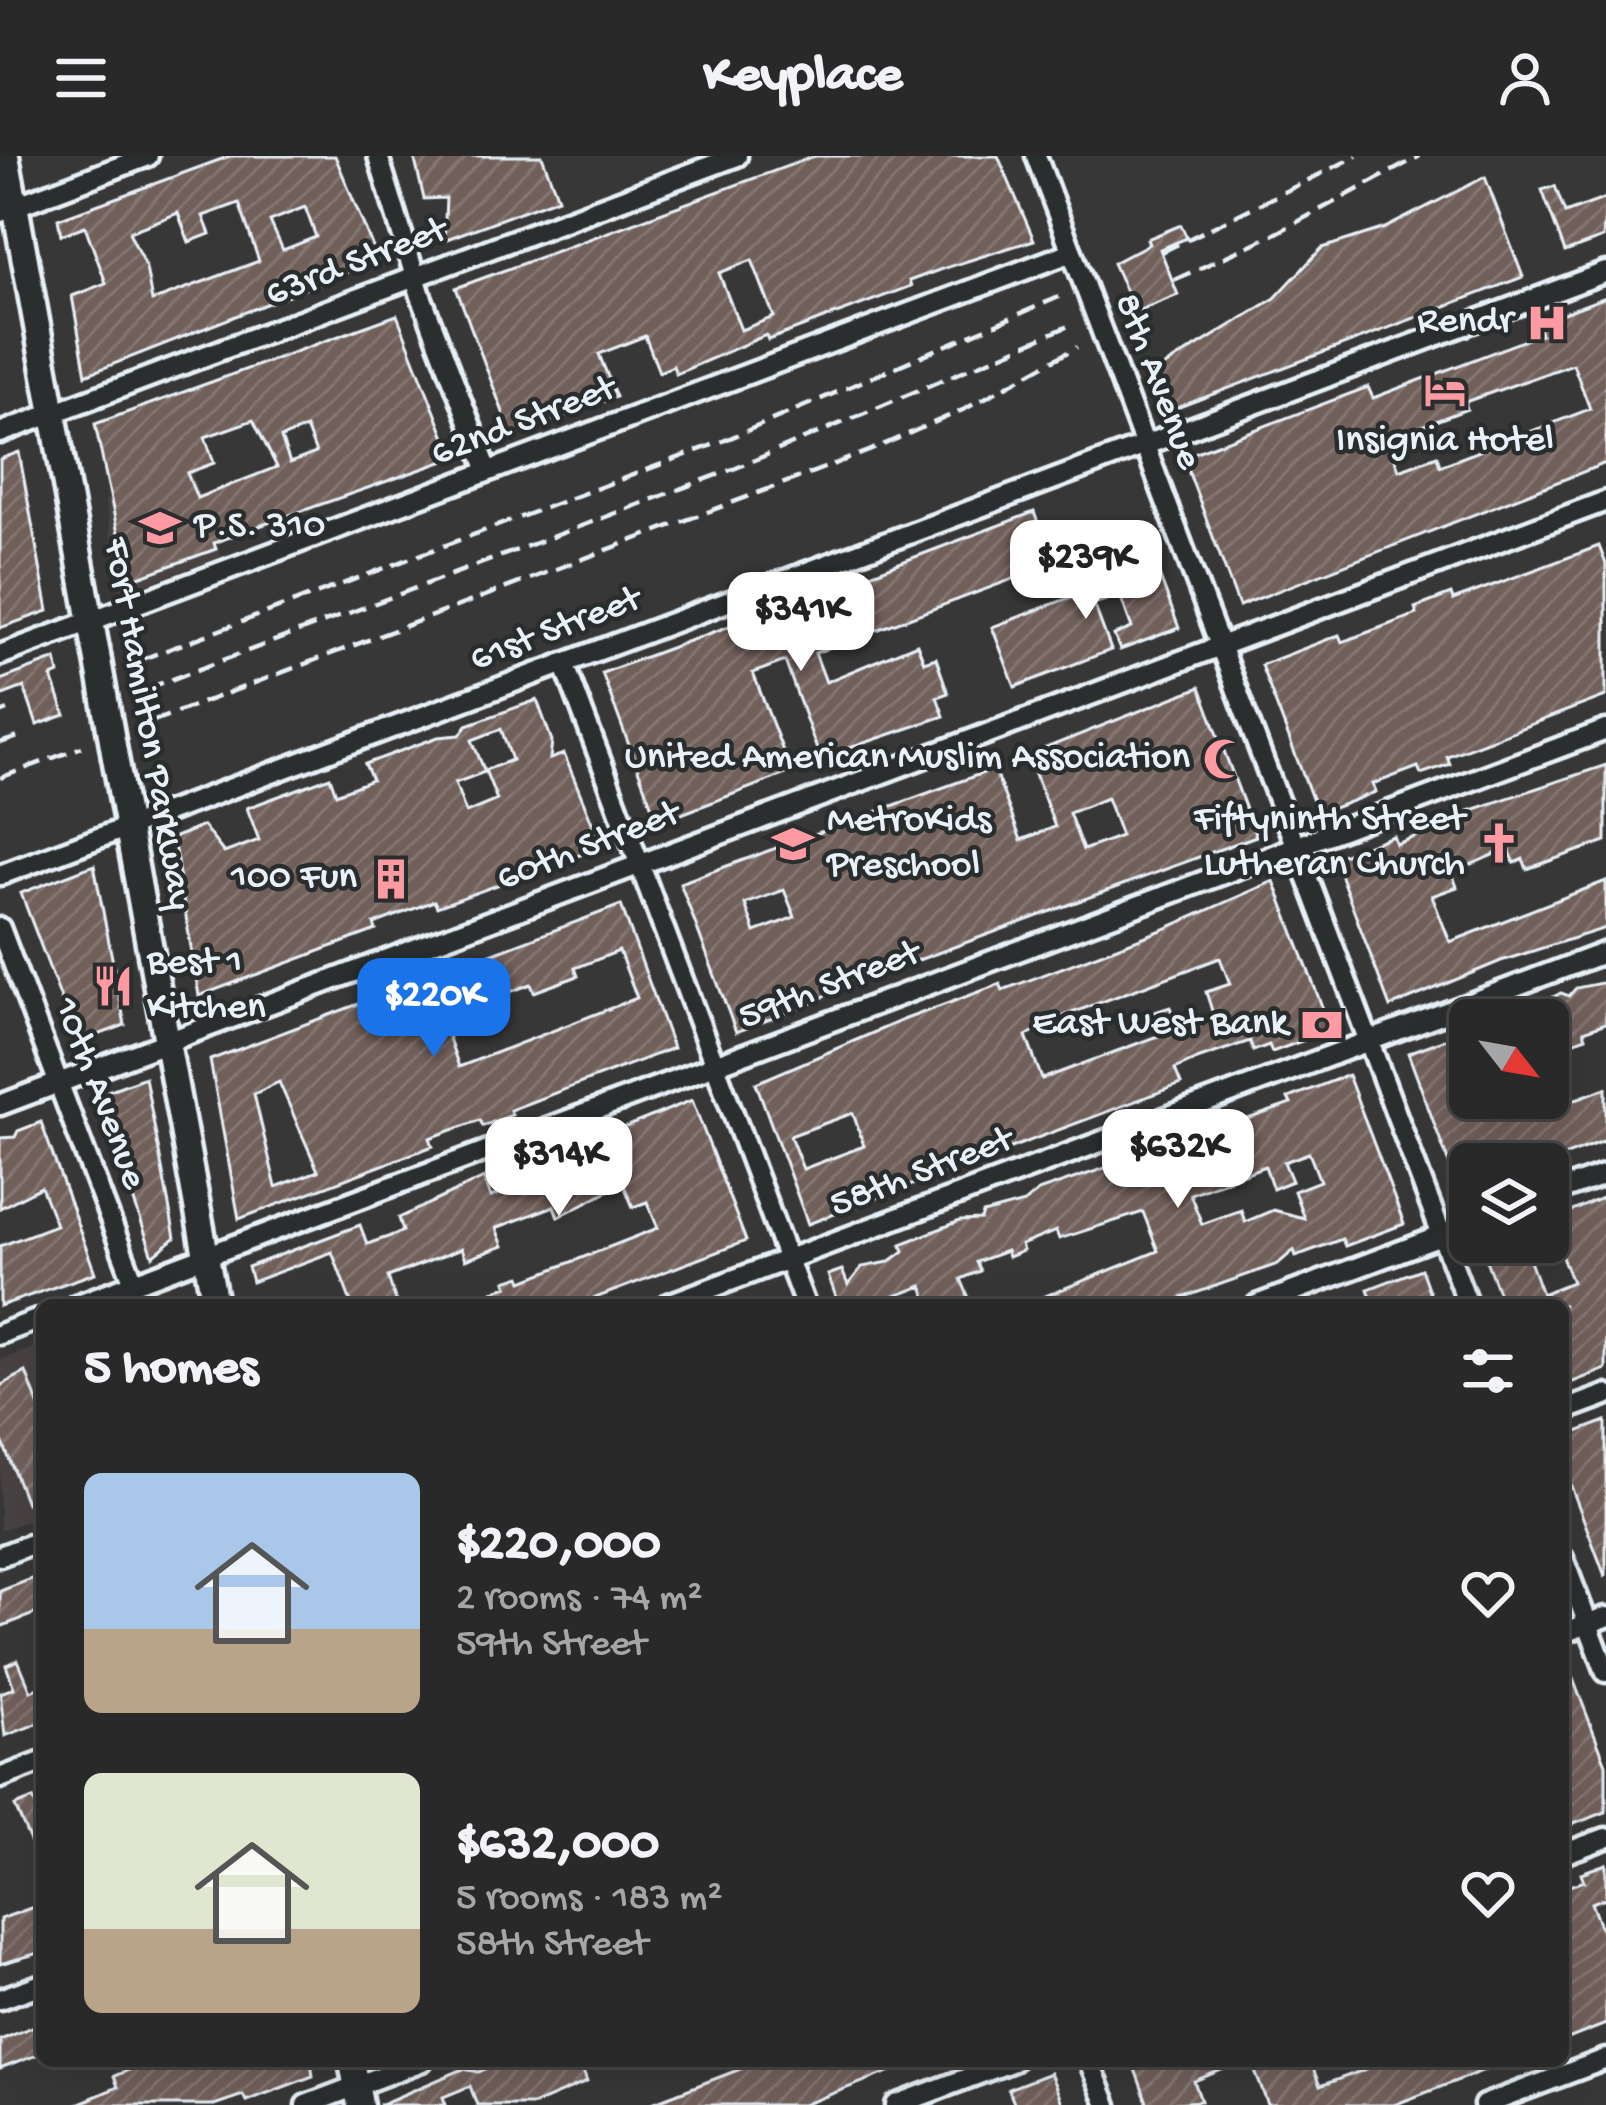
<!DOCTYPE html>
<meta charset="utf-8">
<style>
body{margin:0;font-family:"Gochi Hand",sans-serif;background:#323131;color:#f1f3f6;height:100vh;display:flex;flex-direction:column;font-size:45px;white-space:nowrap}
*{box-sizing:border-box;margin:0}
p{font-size:39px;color:#a5a6a8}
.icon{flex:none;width:66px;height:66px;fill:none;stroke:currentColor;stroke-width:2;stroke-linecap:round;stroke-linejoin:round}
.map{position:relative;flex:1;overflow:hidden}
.details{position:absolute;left:36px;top:1143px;width:1533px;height:768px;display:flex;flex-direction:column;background:#2a2929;border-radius:18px;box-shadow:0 12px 48px #0002,0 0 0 3px #464546}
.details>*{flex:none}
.needle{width:78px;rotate:121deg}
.tools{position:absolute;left:1449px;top:843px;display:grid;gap:24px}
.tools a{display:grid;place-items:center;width:120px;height:120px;border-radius:18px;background:#2a2929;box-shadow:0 12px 48px #0002,0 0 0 3px #464546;font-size:60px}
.price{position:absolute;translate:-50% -102px;padding:0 27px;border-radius:24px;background:#fff;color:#222;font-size:39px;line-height:78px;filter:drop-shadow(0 3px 6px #0008)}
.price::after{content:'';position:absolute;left:50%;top:72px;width:36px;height:27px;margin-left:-18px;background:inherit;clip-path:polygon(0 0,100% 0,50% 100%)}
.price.active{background:#1a73e8;color:#fff}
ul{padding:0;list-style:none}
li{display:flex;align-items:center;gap:36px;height:300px;padding:0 48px}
li span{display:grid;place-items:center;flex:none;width:336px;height:240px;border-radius:18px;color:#555}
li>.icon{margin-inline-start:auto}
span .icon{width:144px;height:144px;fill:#fffc;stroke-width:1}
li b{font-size:51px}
h2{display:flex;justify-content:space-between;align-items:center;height:144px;padding:0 48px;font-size:51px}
header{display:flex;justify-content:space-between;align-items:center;height:156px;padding:0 48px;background:#2a2929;font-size:54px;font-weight:700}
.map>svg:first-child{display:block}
</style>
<header><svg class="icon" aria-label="menu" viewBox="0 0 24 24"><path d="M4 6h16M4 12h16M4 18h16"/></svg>Keyplace<svg class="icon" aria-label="person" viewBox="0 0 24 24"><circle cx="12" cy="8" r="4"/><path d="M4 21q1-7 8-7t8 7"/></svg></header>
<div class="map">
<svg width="1606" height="1949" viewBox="0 0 1606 1949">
<defs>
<pattern id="building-hatch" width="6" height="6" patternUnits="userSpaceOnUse" patternTransform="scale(3)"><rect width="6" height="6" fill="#715f5a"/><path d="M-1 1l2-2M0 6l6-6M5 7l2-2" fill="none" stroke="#857672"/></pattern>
</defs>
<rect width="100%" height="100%" fill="#383737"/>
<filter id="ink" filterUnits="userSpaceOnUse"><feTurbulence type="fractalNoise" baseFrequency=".00833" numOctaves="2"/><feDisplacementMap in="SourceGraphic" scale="24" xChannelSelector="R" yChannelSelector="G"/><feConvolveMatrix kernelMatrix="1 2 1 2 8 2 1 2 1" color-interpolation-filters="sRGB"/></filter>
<g filter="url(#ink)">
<!-- built -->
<g fill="#494342">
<polygon points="190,312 221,401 120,437 105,344"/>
<polygon points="42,1189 42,1359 0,1375 0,1204"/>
</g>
<!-- building -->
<g fill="url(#building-hatch)" stroke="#e8f1f8" stroke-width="3" fill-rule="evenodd">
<path d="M 230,0 L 335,0 L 378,104 L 86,219 L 72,140 L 106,127 L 85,70 L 61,79 L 58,63 ZM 239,47 L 259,105 L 152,145 L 146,112 L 129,76 L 178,57 L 189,86 L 210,78 L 203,60 ZM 305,51 L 316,81 L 283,94 L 270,65 Z"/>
<polygon points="414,0 542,0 558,42 444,84 446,42 424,43"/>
<path d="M 815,0 L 998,0 L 1034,84 L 942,113 L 909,125 L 911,130 L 781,179 L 768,184 L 766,179 L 676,218 L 673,210 L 659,216 L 645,180 L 599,198 L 616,241 L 512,280 L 456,132 ZM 752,104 L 774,161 L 741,174 L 719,117 Z"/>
<polygon points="1485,21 1523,121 1166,256 1152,218 1275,142 1322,92 1385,72"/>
<polygon points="1555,30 1565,57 1606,42 1603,82 1565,96 1542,34"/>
<polygon points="1181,69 1187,82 1160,93 1178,139 1135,156 1113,107 1149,88 1147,83"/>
<path d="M 1606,141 L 1606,307 L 1239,450 L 1183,301 L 1368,231 L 1373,242 L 1541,178 L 1537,167 ZM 1573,208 L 1590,253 L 1440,310 L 1437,300 L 1399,314 L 1388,283 L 1467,253 L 1465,246 Z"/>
<path d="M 397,159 L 453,302 L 248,374 L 214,387 L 216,393 L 128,425 L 95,268 ZM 253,264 L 277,311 L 197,342 L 187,317 L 214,307 L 205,281 ZM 306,272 L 316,297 L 290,307 L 281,282 Z"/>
<polygon points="19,296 48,455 0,472 0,303"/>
<polygon points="1034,356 1053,408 815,497 826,526 917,488 924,506 936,502 948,537 937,541 944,560 820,602 785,505 753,517 791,616 658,667 602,517 735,468 737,474 757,474 769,463 767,457"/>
<polygon points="1599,390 1606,408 1606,540 1447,600 1450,608 1421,618 1418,611 1373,628 1376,636 1318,658 1261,509 1339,479 1342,486 1417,458 1415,452 1451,438 1453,444"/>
<polygon points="1151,397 1179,472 1120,494 1114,479 1132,472 1120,439 1094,448 1111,494 1015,531 992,471 1090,434 1085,422"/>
<polygon points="56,503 59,518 52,521 65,559 37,569 24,531 0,540 0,524"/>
<path d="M 1200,531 L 1256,680 L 913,806 L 911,801 L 865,815 L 817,845 L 736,876 L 680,727 L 994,613 L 1021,684 L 1055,671 L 1028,599 ZM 1107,642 L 1121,680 L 1083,694 L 1069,657 ZM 784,734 L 795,761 L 755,776 L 745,748 Z"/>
<path d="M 537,544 L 552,585 L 550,603 L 564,598 L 602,691 L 437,751 L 434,745 L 374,768 L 376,774 L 199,840 L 173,682 L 203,670 L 224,697 L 259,684 L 247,652 L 330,621 L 336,638 L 372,624 L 365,608 L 438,581 L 460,579 L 467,569 ZM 501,573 L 512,604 L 485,614 L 497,644 L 466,657 L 455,627 L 485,616 L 472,584 Z"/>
<polygon points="1606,609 1606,685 1527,713 1523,703 1514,707 1509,692 1452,717 1457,731 1432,740 1450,786 1606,725 1606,772 1501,805 1390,851 1334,702 1393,680 1396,688 1442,671 1439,664 1454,668 1460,658"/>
<polygon points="94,709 125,869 79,886 73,854 66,856 21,737"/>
<path d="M 1274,725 L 1331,874 L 1272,896 L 1269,889 L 1253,895 L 1250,885 L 1197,903 L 1175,913 L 1181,928 L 808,1068 L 756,927 L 903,864 L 1000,828 L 1003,834 L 1162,774 ZM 1220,802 L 1230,828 L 1206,836 L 1214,861 L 1179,874 L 1170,851 L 1155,856 L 1163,878 L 1042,923 L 1026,880 L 1066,859 ZM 853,957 L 864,990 L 803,1013 L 790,980 Z"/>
<path d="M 621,749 L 673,892 L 510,954 L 512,959 L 483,970 L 480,964 L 430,982 L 433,990 L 239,1063 L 210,904 ZM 619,795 L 637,842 L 459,911 L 442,862 L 531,828 L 534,836 L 578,820 L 575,812 ZM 279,926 L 318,1015 L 276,1031 L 254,938 Z"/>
<polygon points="1606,826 1606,867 1584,875 1586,881 1548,895 1548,864 1509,864 1561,837 1569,840 1576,832"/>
<polygon points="1470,874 1470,942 1509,942 1513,952 1568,931 1573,944 1606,932 1606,984 1543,1008 1470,1008 1467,1056 1408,897"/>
<path d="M 1348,919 L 1404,1068 L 1345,1090 L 1342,1083 L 1296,1100 L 1294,1094 L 1278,1108 L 1162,1149 L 1023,1149 L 1158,1095 L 1143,1056 L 1059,1083 L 1056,1075 L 1021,1089 L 1023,1095 L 1008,1101 L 1006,1095 L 976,1106 L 980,1115 L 961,1123 L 972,1149 L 929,1149 L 922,1130 L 872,1149 L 839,1149 L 828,1119 L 842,1114 L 848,1129 L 862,1111 L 889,1106 L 904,1095 L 901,1088 L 960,1065 L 981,1064 L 983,1058 L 1024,1047 L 1038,1035 L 1291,948 L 1288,942 ZM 1309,997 L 1320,1025 L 1294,1035 L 1304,1062 L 1273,1054 L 1245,1066 L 1241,1054 L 1202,1068 L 1190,1038 L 1265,1010 L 1273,1033 L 1292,1025 L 1284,1006 Z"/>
<polygon points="145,921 175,1082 153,1100 97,939"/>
<polygon points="692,944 746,1085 577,1149 498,1149 493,1135 508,1130 506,1125 521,1120 523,1125 658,1072 647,1046 633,1051 623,1027 558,1061 554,1050 496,1072 503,1090 465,1104 461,1093 388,1121 397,1149 352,1149 332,1096 252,1126 248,1111 360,1069 367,1088 388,1081 403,1075 399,1062 484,1022 491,1041 543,1021 537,1007"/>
<polygon points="41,966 95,1117 0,1150 0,1090 56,1069 41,1031 0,1052 0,982 15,981 18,975"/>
<polygon points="1606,1040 1606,1213 1563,1230 1563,1149 1503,1149 1481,1091 1523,1086 1542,1138 1572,1126 1548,1066"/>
<polygon points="1421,1113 1434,1149 1374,1149 1368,1133"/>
<polygon points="26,1216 42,1259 42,1341 26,1347 0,1279 0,1230"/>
<polygon points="1606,1265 1606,1419 1605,1420 1563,1309 1563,1281"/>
<polygon points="42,1419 42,1455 0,1471 0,1435"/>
<polygon points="1563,1497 1606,1608 1606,1656 1563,1672"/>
<polygon points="18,1504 31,1535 42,1530 42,1566 5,1580 0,1537 14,1532 6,1509"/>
<polygon points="33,1643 42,1664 42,1713 15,1650"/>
<polygon points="1606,1708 1606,1742 1591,1747 1606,1786 1606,1868 1563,1885 1563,1732 1584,1725 1581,1717"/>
<polygon points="42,1748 42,1796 0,1808 0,1763"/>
<polygon points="42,1867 42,1897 0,1913 0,1884"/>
<polygon points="150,1905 311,1905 313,1920 246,1945 243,1939 214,1949 75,1949 118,1931 114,1920"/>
<polygon points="579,1905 587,1926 533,1949 477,1949 470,1930 443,1941 446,1949 379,1949 463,1913 479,1916 501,1906"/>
<polygon points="761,1905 915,1905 915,1906 803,1949 647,1949"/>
<polygon points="1132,1905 1241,1905 1241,1906 1194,1925 1201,1945 1148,1949"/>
<polygon points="1251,1905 1310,1905 1320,1930 1388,1905 1505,1906 1394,1949 1268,1949"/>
<polygon points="1050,1917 1063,1949 1015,1949 1008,1933"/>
</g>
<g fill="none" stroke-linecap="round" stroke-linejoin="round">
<!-- street casing -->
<g stroke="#e8f1f8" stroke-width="27">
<g id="street">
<polyline points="378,0 421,140 488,315"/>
<polyline points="1036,0 1081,120"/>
<polyline points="0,56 148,0"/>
<polyline points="1124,234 1468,1149"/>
<polyline points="0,277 737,0"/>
<polyline points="0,499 1072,96"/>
<polyline points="564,507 805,1149"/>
<polyline points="0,719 1606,116"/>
<polyline points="0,772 134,1127"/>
<polyline points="0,949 1606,345"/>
<polyline points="1548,1039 1606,1018"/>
<polyline points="76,1149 1606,574"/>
<polyline points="666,1149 1606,796"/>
<polyline points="1257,1149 1470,1069"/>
<polyline points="0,1178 42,1162"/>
<polyline points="1563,1255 1606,1239"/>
<polyline points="0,1400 42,1384"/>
<polyline points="1563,1402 1606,1516"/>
<polyline points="1563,1477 1606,1461"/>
<polyline points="0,1622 42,1606"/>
<polyline points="1563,1698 1606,1682"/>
<polyline points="0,1843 42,1828"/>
<polyline points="1089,1905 1107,1949"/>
<polyline points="306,1949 422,1905"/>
<polyline points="896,1949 1013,1905"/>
<polyline points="1484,1949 1606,1903"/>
</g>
</g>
<!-- secondary casing -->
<g stroke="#e8f1f8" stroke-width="33">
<g id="secondary">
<polyline points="6,0 97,499"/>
<polyline points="115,601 215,1149"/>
<polyline points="352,1905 360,1949"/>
</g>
</g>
<!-- street -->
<use href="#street" stroke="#2a2d2e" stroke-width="18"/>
<!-- secondary -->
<use href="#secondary" stroke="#2a2d2e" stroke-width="24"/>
<!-- rail -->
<g stroke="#e8f1f8" stroke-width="4.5" stroke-dasharray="18 9" stroke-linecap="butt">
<polyline points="1162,96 1357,0"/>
<polyline points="1174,124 1275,78 1420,0"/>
<polyline points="140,504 723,285 1059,141"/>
<polyline points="146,533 736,312 1071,169"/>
<polyline points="0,557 8,554"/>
<polyline points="151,566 869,295 965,253 1077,191"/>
<polyline points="0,587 18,581"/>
<polyline points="0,622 82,591"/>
</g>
<!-- street-bridge casing -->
<g stroke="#e8f1f8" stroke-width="27" stroke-linecap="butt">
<polyline id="street-bridge" points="1081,120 1124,234"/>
</g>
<!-- secondary-bridge casing -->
<g stroke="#e8f1f8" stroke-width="33" stroke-linecap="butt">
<polyline id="secondary-bridge" points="97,499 115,601"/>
</g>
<!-- street-bridge -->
<use href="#street-bridge" stroke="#2a2d2e" stroke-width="18"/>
<!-- secondary-bridge -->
<use href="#secondary-bridge" stroke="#2a2d2e" stroke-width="24"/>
</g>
</g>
<!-- icons -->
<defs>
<g id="hospital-bare" transform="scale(3.24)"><path d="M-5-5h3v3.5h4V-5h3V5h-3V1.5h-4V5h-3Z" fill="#ff9aa2" stroke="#2a2d2e" stroke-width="2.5" paint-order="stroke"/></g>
<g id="hotel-bare" transform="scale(3.24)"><path d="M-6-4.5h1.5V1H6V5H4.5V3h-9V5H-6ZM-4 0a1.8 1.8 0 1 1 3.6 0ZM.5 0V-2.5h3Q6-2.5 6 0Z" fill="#ff9aa2" stroke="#2a2d2e" stroke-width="2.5" paint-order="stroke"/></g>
<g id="school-bare" transform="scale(3.24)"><path d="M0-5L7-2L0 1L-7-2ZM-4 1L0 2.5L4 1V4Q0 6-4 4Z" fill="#ff9aa2" stroke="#2a2d2e" stroke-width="2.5" paint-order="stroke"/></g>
<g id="mosque-bare" transform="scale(3.24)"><path d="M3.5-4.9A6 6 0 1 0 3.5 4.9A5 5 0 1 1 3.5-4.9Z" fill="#ff9aa2" stroke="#2a2d2e" stroke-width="2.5" paint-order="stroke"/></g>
<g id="church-bare" transform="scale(3.24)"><path d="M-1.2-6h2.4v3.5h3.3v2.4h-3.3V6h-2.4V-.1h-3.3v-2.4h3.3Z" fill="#ff9aa2" stroke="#2a2d2e" stroke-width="2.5" paint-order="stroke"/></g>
<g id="building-bare" transform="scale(3.24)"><path d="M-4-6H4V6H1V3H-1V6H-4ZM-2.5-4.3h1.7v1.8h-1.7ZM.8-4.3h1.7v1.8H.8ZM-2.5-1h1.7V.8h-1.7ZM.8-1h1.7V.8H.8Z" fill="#ff9aa2" stroke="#2a2d2e" stroke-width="2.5" paint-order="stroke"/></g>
<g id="restaurant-bare" transform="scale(3.24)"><path d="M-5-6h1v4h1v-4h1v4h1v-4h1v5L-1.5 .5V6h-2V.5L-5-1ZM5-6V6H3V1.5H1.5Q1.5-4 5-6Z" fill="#ff9aa2" stroke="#2a2d2e" stroke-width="2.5" paint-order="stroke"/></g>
<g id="bank-bare" transform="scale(3.24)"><path d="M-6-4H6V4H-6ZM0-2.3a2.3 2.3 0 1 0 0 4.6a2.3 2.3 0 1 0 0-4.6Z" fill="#ff9aa2" stroke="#2a2d2e" stroke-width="2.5" paint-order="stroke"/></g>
</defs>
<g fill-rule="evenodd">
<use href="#hospital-bare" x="1547" y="167"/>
<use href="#hotel-bare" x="1445" y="234"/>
<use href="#school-bare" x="160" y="372"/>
<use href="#mosque-bare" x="1224" y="603"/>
<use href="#church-bare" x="1499" y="687"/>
<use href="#school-bare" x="793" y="688"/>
<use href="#building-bare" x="391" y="723"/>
<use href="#restaurant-bare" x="113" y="830"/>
<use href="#bank-bare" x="1322" y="869"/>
</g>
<g text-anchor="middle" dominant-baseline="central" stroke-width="9" stroke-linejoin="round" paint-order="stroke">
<!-- street labels -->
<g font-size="39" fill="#e8f1f8" stroke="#2a2d2e">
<text transform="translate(357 108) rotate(-21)">63rd Street</text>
<text transform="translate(1156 226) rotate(69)">8th Avenue</text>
<text transform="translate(524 267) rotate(-21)">62nd Street</text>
<text transform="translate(556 475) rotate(-21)">61st Street</text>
<text transform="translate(146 568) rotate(80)">Fort Hamilton Parkway</text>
<text transform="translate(589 692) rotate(-21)">60th Street</text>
<text transform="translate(830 831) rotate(-21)">59th Street</text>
<text transform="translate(98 938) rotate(69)">10th Avenue</text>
<text transform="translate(922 1018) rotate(-21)">58th Street</text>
</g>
<!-- poi labels -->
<g font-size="39" fill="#e8f1f8" stroke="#2a2d2e" text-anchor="end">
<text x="1513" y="167">Rendr</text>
<text x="1445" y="286" text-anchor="middle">Insignia Hotel</text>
<text x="194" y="372" text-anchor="start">P.S. 310</text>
<text x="1190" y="603">United American Muslim Association</text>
<text x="1465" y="665">Fiftyninth Street<tspan x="1465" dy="45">Lutheran Church</tspan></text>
<text x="827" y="666" text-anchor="start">MetroKids<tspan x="827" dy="45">Preschool</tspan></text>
<text x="357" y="723">100 Fun</text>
<text x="147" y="808" text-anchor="start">Best 1<tspan x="147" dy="45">Kitchen</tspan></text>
<text x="1288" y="869">East West Bank</text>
</g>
</g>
</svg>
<div class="tools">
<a><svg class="needle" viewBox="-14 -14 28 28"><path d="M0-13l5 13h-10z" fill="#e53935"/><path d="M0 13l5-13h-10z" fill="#a5a6a8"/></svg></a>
<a><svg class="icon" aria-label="layers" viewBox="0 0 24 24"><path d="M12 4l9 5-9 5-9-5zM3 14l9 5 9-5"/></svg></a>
</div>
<b class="price" style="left:1086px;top:466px">$239K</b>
<b class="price" style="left:801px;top:518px">$341K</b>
<b class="price active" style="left:434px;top:904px">$220K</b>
<b class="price" style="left:1178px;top:1055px">$632K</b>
<b class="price" style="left:559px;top:1063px">$314K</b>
<section class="details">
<h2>5 homes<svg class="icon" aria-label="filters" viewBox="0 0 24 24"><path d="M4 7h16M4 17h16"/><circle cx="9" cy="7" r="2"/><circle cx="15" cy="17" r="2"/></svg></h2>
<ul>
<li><span style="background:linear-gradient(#a9c7e8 65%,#b9a48a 0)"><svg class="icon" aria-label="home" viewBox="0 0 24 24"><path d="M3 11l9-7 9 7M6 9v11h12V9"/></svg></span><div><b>$220,000</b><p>2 rooms · 74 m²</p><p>59th Street</p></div><svg class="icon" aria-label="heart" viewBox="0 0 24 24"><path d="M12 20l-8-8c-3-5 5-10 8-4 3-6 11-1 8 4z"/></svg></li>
<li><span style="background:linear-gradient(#dfe7d0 65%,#b9a48a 0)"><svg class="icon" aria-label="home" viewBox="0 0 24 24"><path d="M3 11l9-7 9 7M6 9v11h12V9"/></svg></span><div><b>$632,000</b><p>5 rooms · 183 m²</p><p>58th Street</p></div><svg class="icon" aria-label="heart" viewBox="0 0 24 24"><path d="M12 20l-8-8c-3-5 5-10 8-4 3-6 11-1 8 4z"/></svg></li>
</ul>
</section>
</div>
